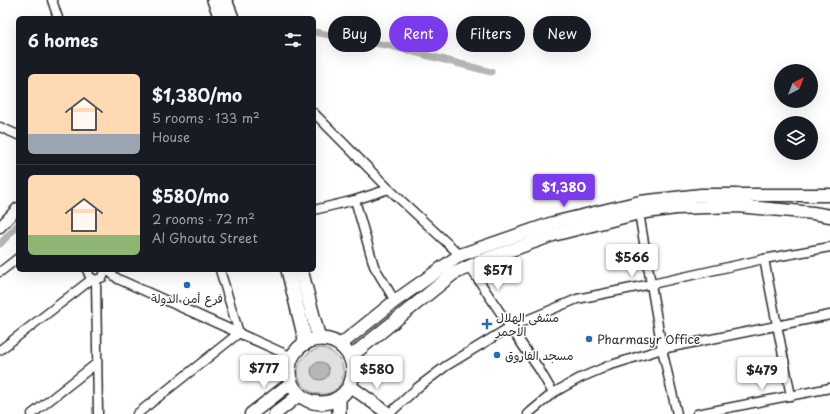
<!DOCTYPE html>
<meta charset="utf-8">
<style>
body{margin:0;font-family:"Playpen Sans","Playpen Sans Arabic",sans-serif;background:#242831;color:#f1f3f6;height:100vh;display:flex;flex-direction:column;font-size:15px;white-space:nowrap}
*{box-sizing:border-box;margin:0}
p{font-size:13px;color:#9ea1a6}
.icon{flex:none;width:22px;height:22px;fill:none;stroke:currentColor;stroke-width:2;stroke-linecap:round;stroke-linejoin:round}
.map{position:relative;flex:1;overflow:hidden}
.sheet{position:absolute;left:16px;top:16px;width:300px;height:256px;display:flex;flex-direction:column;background:#171b24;border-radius:6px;box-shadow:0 4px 16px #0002}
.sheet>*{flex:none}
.guide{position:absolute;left:328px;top:16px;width:380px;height:36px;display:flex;gap:8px}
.needle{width:26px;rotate:42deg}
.fabs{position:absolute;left:774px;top:64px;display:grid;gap:8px}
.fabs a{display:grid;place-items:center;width:44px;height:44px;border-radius:50%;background:#171b24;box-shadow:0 4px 16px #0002;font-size:20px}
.price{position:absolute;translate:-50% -34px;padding:0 9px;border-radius:4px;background:#fff;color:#222;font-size:13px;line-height:26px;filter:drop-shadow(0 1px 2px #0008)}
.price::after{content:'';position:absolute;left:50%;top:24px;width:12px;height:9px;margin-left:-6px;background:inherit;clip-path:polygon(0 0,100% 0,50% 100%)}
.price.active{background:#7c3aed;color:#fff}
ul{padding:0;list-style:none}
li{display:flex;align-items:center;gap:12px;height:100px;padding:0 12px}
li+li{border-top:1px solid #363941}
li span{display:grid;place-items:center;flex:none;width:112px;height:80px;border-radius:6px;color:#555}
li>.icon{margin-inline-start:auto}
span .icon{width:48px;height:48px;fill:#fffc;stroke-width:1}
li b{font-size:17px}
h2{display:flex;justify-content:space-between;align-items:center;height:48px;padding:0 12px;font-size:17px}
.chip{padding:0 14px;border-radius:18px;background:#171b24;box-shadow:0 4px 16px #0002;font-size:14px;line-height:36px}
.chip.active{background:#7c3aed;color:#fff}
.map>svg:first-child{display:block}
</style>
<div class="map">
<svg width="830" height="414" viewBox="0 0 830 414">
<rect width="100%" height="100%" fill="#fff"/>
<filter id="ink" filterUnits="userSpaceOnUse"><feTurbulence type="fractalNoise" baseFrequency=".025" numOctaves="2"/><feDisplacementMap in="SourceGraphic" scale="8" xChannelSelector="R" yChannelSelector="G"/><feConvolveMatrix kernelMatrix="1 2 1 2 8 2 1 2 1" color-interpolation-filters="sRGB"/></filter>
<g filter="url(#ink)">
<!-- green -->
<path fill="#e0e0e0" stroke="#868686" d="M 321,348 C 354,354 348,398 318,394 C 311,393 306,389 302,384 C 291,368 304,351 321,348 Z"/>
<!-- water -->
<circle fill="#b6b6b6" stroke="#7e7e7e" cx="320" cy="371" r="9"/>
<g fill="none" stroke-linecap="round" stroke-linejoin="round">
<!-- canal -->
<g stroke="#b6b6b6" stroke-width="7">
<polyline points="314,32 391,46 491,72"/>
<polyline points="0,244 18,225"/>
</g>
<!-- minor casing -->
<g stroke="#2b2b2b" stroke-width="11">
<g id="minor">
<polyline points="52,0 58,18"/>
<polyline points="314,113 389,189 460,255"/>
<polyline points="0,127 18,135"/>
<polyline points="355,200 374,266 395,301"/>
<polyline points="314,210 355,200 389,189"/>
<polyline points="639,213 662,349 677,414"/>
<polyline points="764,259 791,396"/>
<polyline points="469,266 510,327 577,299 652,284 764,259 830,247"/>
<polyline points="87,270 90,277 96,280 103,277 105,270"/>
<polyline points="107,270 118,279 292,357"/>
<polyline points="0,272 18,258"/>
<polyline points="96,280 98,414"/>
<polyline points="0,350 92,279"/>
<polyline points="32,414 97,363"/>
<polyline points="137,414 239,333 220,270"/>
<polyline points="389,414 417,388 446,366 510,327 539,369 553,393"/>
<polyline points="528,414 553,393 580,378 608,366 662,349 830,315"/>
<polyline points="697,414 830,388"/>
</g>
</g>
<!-- tertiary casing -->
<g stroke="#2b2b2b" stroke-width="13">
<polyline id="tertiary" points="0,227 18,208"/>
</g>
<!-- secondary casing -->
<g stroke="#2b2b2b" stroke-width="15">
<g id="secondary">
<polyline points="340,345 395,301 460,255 553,223 640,202 701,195 830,195"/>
<polyline points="350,357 453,274 481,261 553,235 639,213 676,208 738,206 813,213 830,216"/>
<polyline points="350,386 389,414"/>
<polyline points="251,414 291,383"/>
<polyline points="275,414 299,395"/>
</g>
</g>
<!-- primary casing -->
<g stroke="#2b2b2b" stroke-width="16">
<g id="primary">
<polyline points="214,0 221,18"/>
<polyline points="225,0 232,18"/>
<polyline points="288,270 306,343"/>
<polyline points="301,270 319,339"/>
<circle cx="321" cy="371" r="32"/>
<polyline points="339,398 339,414"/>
</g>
</g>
<!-- minor -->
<use href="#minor" stroke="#fff" stroke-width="8"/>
<!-- tertiary -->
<use href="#tertiary" stroke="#fff" stroke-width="10"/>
<!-- secondary -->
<use href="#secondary" stroke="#fff" stroke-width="12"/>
<!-- primary -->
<use href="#primary" stroke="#fff" stroke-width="13"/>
</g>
</g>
<!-- markers -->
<g fill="#1f6fb2" stroke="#fff" stroke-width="1.5">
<circle cx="187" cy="285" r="4"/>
<path d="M485 318h4v4h4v4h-4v4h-4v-4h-4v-4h4z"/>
<circle cx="589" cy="339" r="4"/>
<circle cx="497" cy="355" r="4"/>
</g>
<g text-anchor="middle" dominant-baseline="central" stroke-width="3" stroke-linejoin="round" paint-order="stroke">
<!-- poi labels -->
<g font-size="12" fill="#2b2b2b" stroke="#fff" text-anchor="start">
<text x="187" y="298" text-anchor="middle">فرع أمن الدولة</text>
<text x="496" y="317">مشفى الهلال<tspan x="496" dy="14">الأحمر</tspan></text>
<text x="597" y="339">Pharmasyr Office</text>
<text x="505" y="355">مسجد الفاروق</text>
</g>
</g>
</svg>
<div class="fabs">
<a><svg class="needle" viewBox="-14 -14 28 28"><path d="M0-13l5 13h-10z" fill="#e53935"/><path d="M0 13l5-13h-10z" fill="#9ea1a6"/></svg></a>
<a><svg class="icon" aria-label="layers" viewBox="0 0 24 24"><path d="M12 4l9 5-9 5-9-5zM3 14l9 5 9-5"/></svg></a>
</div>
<b class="price active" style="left:564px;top:208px">$1,380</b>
<b class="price" style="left:632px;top:278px">$566</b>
<b class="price" style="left:498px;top:291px">$571</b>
<b class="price" style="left:264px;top:389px">$777</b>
<b class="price" style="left:377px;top:390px">$580</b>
<b class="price" style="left:762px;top:391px">$479</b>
<div class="guide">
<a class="chip">Buy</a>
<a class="chip active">Rent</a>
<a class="chip">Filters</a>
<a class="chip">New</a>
</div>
<section class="sheet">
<h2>6 homes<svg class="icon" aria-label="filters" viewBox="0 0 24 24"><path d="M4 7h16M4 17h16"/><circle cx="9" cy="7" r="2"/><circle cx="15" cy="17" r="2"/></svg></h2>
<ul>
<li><span style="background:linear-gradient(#ffd9b3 75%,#9aa5b1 0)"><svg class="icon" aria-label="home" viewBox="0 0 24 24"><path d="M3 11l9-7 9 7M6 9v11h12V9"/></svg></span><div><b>$1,380/mo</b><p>5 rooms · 133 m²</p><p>House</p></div></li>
<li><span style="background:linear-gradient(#ffd9b3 75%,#8fb573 0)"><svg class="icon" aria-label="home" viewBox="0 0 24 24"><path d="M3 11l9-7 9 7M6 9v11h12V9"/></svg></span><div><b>$580/mo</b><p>2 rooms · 72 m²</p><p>Al Ghouta Street</p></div></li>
</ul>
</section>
</div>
